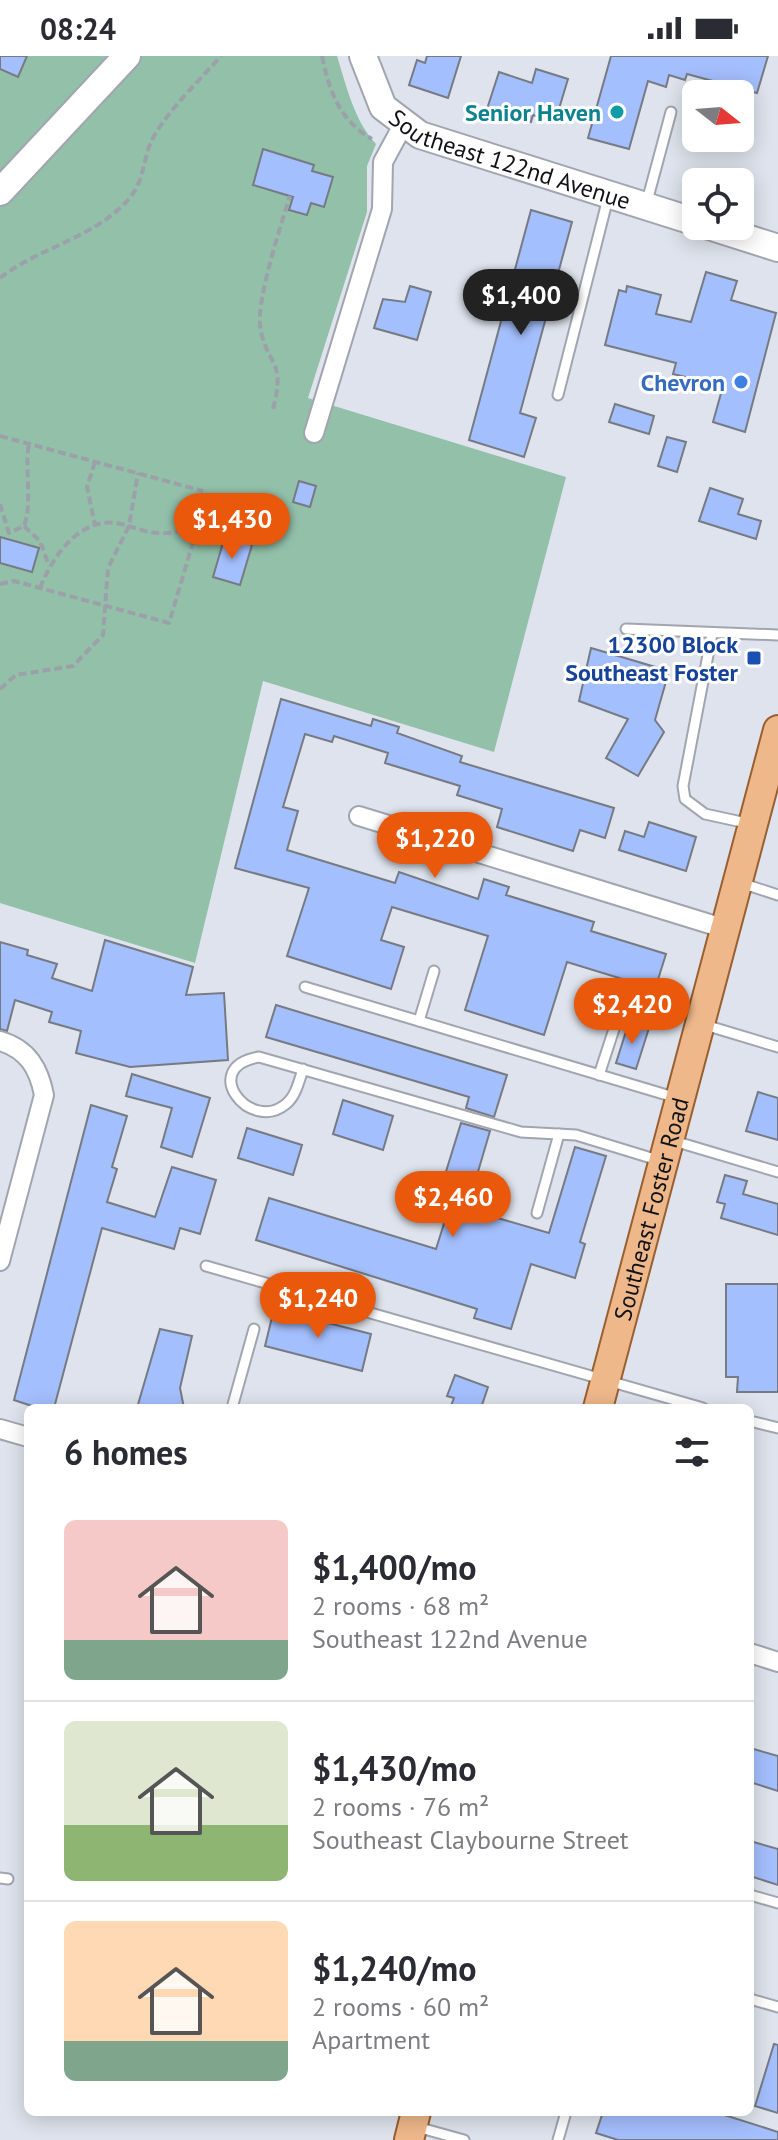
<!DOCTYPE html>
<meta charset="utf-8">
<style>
body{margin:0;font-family:"PT Sans",sans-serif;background:#f7f7f7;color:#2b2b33;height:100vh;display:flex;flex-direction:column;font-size:30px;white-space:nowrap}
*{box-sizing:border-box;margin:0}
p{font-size:26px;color:#7c7c81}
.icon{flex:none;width:44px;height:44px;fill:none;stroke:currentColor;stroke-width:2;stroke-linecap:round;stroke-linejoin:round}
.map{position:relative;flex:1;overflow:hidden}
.details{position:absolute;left:24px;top:1348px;width:730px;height:712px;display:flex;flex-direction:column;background:#fff;border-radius:12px;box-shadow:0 4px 20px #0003}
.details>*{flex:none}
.needle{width:52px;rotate:107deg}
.tools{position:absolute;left:682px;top:24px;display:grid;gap:16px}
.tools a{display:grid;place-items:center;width:72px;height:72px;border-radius:12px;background:#fff;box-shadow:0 4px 20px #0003;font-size:40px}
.price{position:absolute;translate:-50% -68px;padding:0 18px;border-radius:28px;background:#ea580c;color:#fff;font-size:26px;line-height:52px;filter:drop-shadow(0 2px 4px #0008)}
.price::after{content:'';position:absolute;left:50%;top:48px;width:24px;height:18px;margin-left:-12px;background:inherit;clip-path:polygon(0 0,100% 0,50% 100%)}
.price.selected{background:#222;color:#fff}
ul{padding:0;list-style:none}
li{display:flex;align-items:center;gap:24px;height:200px;padding:0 40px}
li+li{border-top:2px solid #e1e1e2}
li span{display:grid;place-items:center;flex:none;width:224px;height:160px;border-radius:12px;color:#555}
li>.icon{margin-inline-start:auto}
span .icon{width:96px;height:96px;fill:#fffc;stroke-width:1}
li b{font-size:34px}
h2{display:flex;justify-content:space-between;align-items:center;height:96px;padding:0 40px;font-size:34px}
.status{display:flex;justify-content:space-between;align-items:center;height:56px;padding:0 40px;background:#fff;direction:ltr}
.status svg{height:22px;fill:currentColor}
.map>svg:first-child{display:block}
</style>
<div class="status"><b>08:24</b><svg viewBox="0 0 49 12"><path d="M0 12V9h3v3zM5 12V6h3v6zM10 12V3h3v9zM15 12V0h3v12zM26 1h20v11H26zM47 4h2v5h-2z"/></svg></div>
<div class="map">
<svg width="778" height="2084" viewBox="0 0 778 2084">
<rect width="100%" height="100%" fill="#dee3ed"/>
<!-- green -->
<path fill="#92c0a9" d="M 0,0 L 337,0 C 347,32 354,64 376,88 L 367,110 L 367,156 L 308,342 L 566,421 L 494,696 L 263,625 L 195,907 L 0,847 Z"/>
<!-- building -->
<g fill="#a4bffd" stroke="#767a83" stroke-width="2">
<polygon points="0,0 27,0 18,21 0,13"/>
<polygon points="427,0 461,0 448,42 409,29 417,4 425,7"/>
<polygon points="611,0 768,0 757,37 687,18 685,24 669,19 666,31 648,25 629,93 588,82"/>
<polygon points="536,13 568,23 555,66 533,59 531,66 487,53 499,16 532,27"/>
<polygon points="263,93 314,109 312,115 333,121 324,151 311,147 307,159 289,154 293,141 253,129"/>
<polygon points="531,154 572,166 520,357 536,362 524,401 469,384"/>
<polygon points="706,216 737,225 731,244 776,257 745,376 713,366 723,330 673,318 676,307 605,289 619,234 626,236 627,230 661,239 656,258 691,266"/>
<polygon points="410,230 431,236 417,284 374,272 383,243 405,246"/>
<polygon points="615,348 654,360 649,378 609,366"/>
<polygon points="667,381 686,386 677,416 658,410"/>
<polygon points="299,425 316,430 310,451 293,446"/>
<polygon points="710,432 743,443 738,458 761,465 756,483 699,465"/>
<polygon points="225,480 252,489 240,529 213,521"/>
<polygon points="0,481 39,492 32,516 0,507"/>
<polygon points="591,592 669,615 655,664 664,676 638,720 606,702 628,663 579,645"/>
<polygon points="281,643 371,670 373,663 399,671 397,677 462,700 460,706 614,752 605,782 580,774 573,795 497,771 502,753 457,739 460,730 385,707 388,697 334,680 332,686 305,678 283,751 298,755 287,794 395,827 399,816 478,843 484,823 509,831 506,839 594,866 591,875 666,898 655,933 567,906 544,979 465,954 488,880 392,851 381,884 404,891 391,933 287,900 309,832 235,812"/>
<polygon points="649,766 696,781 686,815 619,794 625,775 644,781"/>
<polygon points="105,884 193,911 186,939 224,937 228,1004 130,1011 76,997 81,975 49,966 52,956 15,944 7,975 0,973 0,886 28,894 27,899 57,908 52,922 92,935"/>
<polygon points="276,949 507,1019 494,1061 466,1052 469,1041 266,981"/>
<polygon points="629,966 649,972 636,1013 616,1007"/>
<polygon points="132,1018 210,1042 192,1101 161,1091 172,1052 126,1040"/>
<polygon points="758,1036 778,1042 778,1084 746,1075"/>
<polygon points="343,1044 393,1060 383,1094 333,1078"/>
<polygon points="91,1049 127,1060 112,1111 117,1113 107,1146 155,1161 172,1111 216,1124 200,1178 180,1172 174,1193 102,1172 54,1352 38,1352 14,1344"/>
<polygon points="461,1067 490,1075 467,1153 549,1177 575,1091 606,1100 580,1186 585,1188 575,1222 531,1208 511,1273 474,1262 477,1253 256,1184 269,1142 436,1193 453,1139 440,1135"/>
<polygon points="247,1072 302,1089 293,1119 238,1102"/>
<polygon points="725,1119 747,1125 743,1138 778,1148 778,1179 721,1162 725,1148 717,1146"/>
<polygon points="726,1228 778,1228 778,1336 737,1336 738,1321 726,1321"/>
<polygon points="274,1253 371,1278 362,1315 265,1290"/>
<polygon points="160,1273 192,1280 180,1332 184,1352 137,1352"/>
<polygon points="455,1319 488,1331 481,1352 450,1352 454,1342 447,1340"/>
<polygon points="750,1692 778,1700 778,1735 750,1726"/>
<polygon points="750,1785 778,1793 778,1829 750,1820"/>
<polygon points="774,1988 778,1989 778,2057 755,2050"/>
<polygon points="603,2056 715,2056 778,2076 778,2084 618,2084 596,2077"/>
</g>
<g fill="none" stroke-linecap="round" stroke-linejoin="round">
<!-- lane casing -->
<g stroke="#a1a5af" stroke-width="13">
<g id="lane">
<polyline points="646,149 671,56"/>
<polyline points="558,339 608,142"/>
<polyline points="626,573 778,579"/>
<polyline points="712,578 683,730 685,743 705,758 751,768"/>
<polyline points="741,827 778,839"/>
<polyline points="305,931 677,1042"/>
<polyline points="419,965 434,915"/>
<polyline points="705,969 778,991"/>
<path d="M 303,1013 C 299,1025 296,1040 286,1048 C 250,1078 198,1011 259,1001 L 521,1076 L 576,1079 L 661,1105"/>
<polyline points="599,1019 615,970"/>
<polyline points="674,1085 778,1116"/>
<polyline points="537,1157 559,1078"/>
<polyline points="206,1210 703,1352"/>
<polyline points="232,1352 254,1273"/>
<polyline points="750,1365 778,1372"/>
<polyline points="0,1822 8,1823"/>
<polyline points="750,1839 778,1847"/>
<polyline points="750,1943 778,1951"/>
<polyline points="417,2071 464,2084"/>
<polyline points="558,2084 566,2056"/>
</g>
</g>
<!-- street casing -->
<g stroke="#a1a5af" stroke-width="22">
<g id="street">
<polyline points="314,377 382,153 383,106 403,69"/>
<polyline points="359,760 726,873"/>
<path d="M 0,985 C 28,993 39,1013 44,1039 L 0,1205"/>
<polyline points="0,1373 28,1381"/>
<polyline points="750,1597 778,1606"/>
</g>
</g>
<!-- secondary casing -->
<g stroke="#a1a5af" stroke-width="30">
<g id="secondary">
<path id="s1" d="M 363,0 L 383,51 L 420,79 L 696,166"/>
<polyline points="0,136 127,0"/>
<polyline points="709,170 778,192"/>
</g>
</g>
<!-- primary casing -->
<g stroke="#995f2f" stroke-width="32">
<g id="primary">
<path id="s2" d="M 598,1352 L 778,674"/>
<polyline points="409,2084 416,2056"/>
</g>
</g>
<!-- path -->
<g stroke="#9ca0a8" stroke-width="4" stroke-dasharray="8 4" stroke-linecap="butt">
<path d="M 322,0 C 329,35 340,65 372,83"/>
<path d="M 0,222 C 37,193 86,184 121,151 C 148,127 140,105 154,80 C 172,50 198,26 221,0"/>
<path d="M 273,353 C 287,302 265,309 260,269 C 257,243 281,168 290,140"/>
<polyline points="0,380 203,435"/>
<polyline points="95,406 87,431 95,469"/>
<path d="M 0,448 L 9,477 L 24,470 C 33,446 24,415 29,388"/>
<polyline points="24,470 40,485 49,510"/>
<polyline points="0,528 14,525 169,567 202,456"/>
<path d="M 40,532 C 52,502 78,462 116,467 C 130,469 145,477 159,477 C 171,478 183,474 196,475"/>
<polyline points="0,633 16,619 73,610 103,579 108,512 129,470 138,417"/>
</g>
<!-- lane -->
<use href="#lane" stroke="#fff" stroke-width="9"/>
<!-- street -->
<use href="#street" stroke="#fff" stroke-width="18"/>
<!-- secondary -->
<use href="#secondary" stroke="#fff" stroke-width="26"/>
<!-- primary -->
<use href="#primary" stroke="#eeb88b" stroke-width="28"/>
</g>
<!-- markers -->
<circle fill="#0f9aa8" stroke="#fff" stroke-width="3" cx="617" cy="56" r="8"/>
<circle fill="#3f7fe0" stroke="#fff" stroke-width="3" cx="741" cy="326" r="8"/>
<rect fill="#1a4fb4" stroke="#fff" stroke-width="3" x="746" y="594" width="16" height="16" rx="4"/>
<g text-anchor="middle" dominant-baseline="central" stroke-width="6" stroke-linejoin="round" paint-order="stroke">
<!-- culture labels -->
<g font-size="24" font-weight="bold" fill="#0d838f" stroke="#fff" text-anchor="end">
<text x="601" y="56">Senior Haven</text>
</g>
<!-- street labels -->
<g font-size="24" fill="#111216" stroke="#fff">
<text stroke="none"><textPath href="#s1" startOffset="194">Southeast 122nd Avenue</textPath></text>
<text stroke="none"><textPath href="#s2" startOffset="206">Southeast Foster Road</textPath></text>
</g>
<!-- shop labels -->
<g font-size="24" font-weight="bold" fill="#366cbe" stroke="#fff" text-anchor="end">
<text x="725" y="326">Chevron</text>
</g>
<!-- transit labels -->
<g font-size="24" font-weight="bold" fill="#164399" stroke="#fff" text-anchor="end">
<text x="738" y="588">12300 Block<tspan x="738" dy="28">Southeast Foster</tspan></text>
</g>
</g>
</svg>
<div class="tools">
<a><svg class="needle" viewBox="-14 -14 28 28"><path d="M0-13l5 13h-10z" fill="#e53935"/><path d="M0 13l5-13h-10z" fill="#7c7c81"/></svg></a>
<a><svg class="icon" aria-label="locate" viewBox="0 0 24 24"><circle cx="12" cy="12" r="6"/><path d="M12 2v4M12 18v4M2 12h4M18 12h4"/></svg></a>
</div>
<b class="price selected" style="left:521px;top:281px">$1,400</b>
<b class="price" style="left:232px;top:505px">$1,430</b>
<b class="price" style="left:435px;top:824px">$1,220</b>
<b class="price" style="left:632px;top:990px">$2,420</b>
<b class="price" style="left:453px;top:1183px">$2,460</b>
<b class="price" style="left:318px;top:1284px">$1,240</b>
<section class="details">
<h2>6 homes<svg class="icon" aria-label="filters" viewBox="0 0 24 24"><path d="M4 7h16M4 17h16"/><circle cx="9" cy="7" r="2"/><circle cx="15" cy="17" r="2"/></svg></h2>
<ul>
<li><span style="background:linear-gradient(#f6c9c9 75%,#7fa58c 0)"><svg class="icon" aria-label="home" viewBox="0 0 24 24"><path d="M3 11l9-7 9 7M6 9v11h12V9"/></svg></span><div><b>$1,400/mo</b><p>2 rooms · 68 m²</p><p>Southeast 122nd Avenue</p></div></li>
<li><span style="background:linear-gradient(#dfe7d0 65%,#8fb573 0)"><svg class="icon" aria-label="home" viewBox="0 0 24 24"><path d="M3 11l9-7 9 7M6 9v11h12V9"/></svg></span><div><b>$1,430/mo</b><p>2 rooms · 76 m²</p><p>Southeast Claybourne Street</p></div></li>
<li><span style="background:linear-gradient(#ffd9b3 75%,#7fa58c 0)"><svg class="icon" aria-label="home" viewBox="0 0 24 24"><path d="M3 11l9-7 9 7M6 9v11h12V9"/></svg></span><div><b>$1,240/mo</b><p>2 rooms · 60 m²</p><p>Apartment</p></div></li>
</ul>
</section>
</div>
